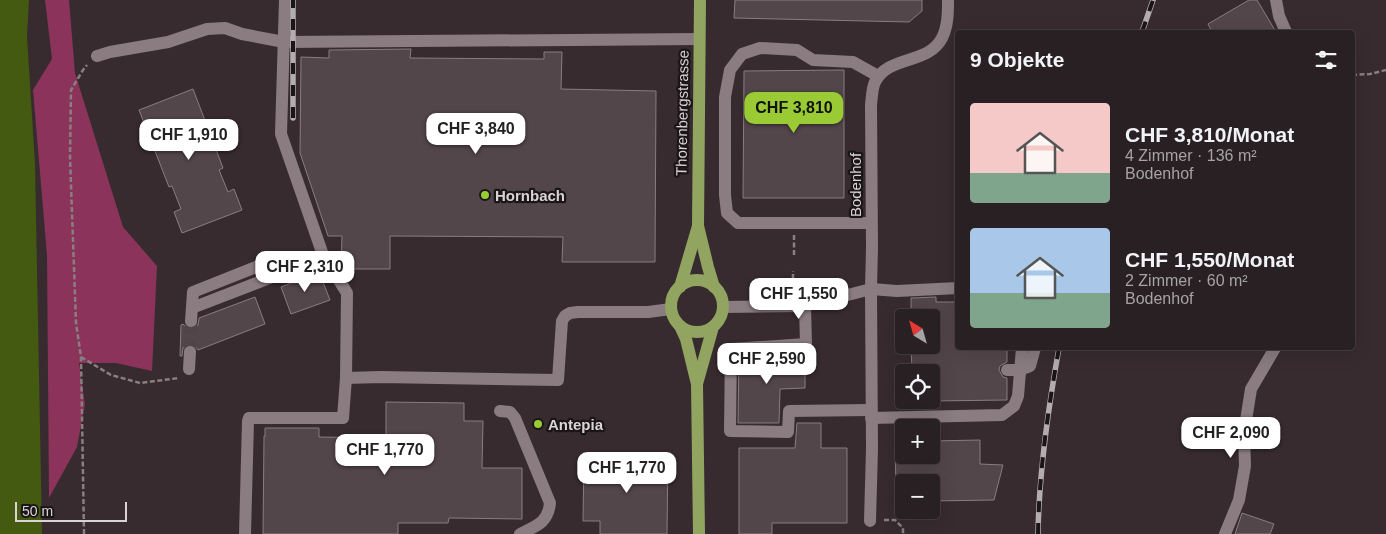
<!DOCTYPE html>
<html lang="de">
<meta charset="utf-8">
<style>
body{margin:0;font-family:Arial,sans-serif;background:#352d30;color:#f1f3f6;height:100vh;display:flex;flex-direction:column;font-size:19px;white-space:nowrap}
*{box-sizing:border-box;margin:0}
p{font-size:16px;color:#a5a3a6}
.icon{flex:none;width:28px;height:28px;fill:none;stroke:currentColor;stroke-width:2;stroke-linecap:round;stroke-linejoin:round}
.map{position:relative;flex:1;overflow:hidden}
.side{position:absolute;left:955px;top:30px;width:400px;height:320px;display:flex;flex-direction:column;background:#292023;border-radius:5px;box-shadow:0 5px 20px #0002,0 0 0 1px #453e41}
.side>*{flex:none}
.needle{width:32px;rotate:323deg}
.fabs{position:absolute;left:895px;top:309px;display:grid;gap:10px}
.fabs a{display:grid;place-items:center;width:45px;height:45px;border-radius:5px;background:#292023;box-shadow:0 5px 20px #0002,0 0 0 1px #453e41;font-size:25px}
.scale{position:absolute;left:15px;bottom:12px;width:112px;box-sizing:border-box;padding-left:5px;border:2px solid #dad2d5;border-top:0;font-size:14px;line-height:18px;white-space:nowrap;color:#dad2d5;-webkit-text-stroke:4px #1a1517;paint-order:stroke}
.price{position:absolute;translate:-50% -42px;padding:0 11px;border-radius:10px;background:#fff;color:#222;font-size:16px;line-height:32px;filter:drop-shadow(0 1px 2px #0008)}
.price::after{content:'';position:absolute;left:50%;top:30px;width:15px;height:11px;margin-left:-8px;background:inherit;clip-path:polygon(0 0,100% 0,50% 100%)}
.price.selected{background:#9acb34;color:#111}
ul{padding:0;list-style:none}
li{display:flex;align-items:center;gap:15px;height:125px;padding:0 15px}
li span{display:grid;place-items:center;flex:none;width:140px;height:100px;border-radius:5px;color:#555}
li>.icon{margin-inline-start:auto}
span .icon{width:60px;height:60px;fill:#fffc;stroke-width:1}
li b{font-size:21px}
h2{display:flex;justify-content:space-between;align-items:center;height:60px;padding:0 15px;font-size:21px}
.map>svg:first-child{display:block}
</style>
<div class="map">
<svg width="1386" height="534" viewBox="0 0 1386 534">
<rect width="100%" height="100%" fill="#372b2f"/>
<!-- forest -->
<polygon fill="#8b335a" points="45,0 69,0 75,73 123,227 157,266 152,371 116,363 79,363 85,404 77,447 49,498 47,255 33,90 52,59"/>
<!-- water -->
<polygon fill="#435a10" points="0,0 29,0 27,36 35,164 42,534 0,534"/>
<!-- building -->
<g fill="#53464b" stroke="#8a7c80">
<polygon points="735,0 922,0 922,11 909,22 734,18"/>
<polygon points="1249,0 1257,0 1276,32 1212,32 1208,24"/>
<polygon points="411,49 410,58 544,59 544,52 562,52 561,89 656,91 655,262 562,262 563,237 390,236 390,269 341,269 342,236 328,236 300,153 301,57 329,58 329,50"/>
<polygon points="844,70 844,198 743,198 744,71"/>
<polygon points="193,89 223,168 219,170 228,192 234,189 242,210 182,233 174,212 181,209 172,186 169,187 139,110"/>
<polygon points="319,272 330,300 291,314 281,287"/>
<polygon points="255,297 265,324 198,350 194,345 187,345 183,348 182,356 180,356 181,325 183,324 187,328 194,328 198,325 199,318"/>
<polygon points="936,297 936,302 958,302 958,348 1007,348 1007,362 1000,366 999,370 1003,377 1007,378 1007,400 931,401 931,372 912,372 911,345 931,345 931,318 911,318 911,298"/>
<polygon points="779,354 805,354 805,388 780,389 779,423 738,423 739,357"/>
<polygon points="386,402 464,403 464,421 483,421 482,468 522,468 522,519 449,518 448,523 398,523 398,534 263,534 264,436 265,436 265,428 319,428 319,437 386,438"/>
<polygon points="797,423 821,423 821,448 847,448 847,523 772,523 772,534 739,534 739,448 795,448"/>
<polygon points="980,440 980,464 1003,465 994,500 931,501 931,482 896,482 895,455 931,455 931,441"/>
<polygon points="584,455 668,456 667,534 600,534 600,521 583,521"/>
<polygon points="1242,513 1274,524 1270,534 1235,534"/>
</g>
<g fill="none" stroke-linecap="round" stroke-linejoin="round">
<!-- minor-tunnel -->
<polyline stroke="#4f4448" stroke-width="12" stroke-dasharray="12 6" stroke-linecap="butt" points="190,352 191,321"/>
<!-- path -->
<g stroke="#897f82" stroke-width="2.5" stroke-dasharray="5 2.5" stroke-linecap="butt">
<polyline points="1352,75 1370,74 1386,70"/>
<polyline points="794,255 794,235"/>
<polyline points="793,294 793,271"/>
<polyline points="81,357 111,375 140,383 179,378"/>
<polyline points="884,520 895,520 903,528 903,534"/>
<polyline points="84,534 81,357 76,323 70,157 71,90 83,70 87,65"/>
</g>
<!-- minor -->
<g stroke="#8a7c81" stroke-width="12">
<polyline points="1276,0 1279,16 1286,32"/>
<polyline points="97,56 110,52 168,42 207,29 225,28 242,34 284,42 699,39"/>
<polyline points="871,223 738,223 727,213 725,195 725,97 730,70 742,54 760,48 797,50 813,60 853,62 878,76"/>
<polyline points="805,306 806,344 731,349 730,431 788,432 789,411 871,410"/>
<polyline points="723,307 805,306 871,289 897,291 958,288"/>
<polyline points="192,308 285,272 292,266"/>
<polyline points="191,321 193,292 281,257 292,266 323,255"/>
<polyline points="189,369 190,352"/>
<polyline points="1007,370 1019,370 1030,366 1035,348"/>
<polyline points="346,378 381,377 558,380 562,321 565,316 570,313 578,312 648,312 671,309"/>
<path d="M 500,411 L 510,412 L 515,418 L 550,503 C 548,523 536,526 520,534"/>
<polyline points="871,418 1002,415 1014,406 1018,396 1022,348"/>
<path d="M 870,521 L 872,449 L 871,289 L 872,248 L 871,105 C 872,97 872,88 875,82 C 888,55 928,65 942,38 C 948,26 948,13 948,0"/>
<polyline points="245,534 248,421 249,418 343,418 346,378 347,293 323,255 281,134 285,0"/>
<polyline points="1225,534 1239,500 1245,466 1244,433 1251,389 1275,348"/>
</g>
<!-- major -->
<g stroke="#91a561" stroke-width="12">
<polyline points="698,226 708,267 714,287"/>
<circle cx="697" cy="306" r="26"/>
<polyline points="680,287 698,226 700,0"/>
<polyline points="680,326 686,339 697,384 699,534"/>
<polyline points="697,384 713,327"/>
</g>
<!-- rail casing -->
<g stroke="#b5acb0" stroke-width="5.5">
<g id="rail">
<polyline points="1142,32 1153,0"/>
<polyline points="293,118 293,0"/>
<path d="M 1038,534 C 1039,472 1048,409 1059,348"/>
</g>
</g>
<!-- rail -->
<use href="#rail" stroke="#1a1517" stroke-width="4" stroke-dasharray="11" stroke-linecap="butt"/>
</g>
<!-- markers -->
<g fill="#9acb34" stroke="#1a1517" stroke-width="2">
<circle cx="485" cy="195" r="5"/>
<circle cx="538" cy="424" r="5"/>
</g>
<g text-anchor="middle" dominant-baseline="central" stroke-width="4.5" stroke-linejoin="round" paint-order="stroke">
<!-- street labels -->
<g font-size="15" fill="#dad2d5" stroke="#1a1517">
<text transform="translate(682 113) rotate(-89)">Thorenbergstrasse</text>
<text transform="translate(855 185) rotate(-90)">Bodenhof</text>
</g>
<!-- poi labels -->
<g font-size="15" font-weight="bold" fill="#dad2d5" stroke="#1a1517" text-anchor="start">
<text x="495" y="195">Hornbach</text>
<text x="548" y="424">Antepia</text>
</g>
</g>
</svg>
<div class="fabs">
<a><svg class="needle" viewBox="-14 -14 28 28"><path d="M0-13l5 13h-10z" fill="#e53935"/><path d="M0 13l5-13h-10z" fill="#a5a3a6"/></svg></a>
<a><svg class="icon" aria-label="locate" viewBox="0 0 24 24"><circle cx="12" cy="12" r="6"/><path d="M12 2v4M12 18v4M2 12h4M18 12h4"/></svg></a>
<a>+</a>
<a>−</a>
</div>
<div class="scale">50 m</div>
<b class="price selected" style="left:794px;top:134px">CHF 3,810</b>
<b class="price" style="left:476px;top:155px">CHF 3,840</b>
<b class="price" style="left:189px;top:161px">CHF 1,910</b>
<b class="price" style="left:305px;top:293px">CHF 2,310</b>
<b class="price" style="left:799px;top:320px">CHF 1,550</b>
<b class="price" style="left:767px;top:385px">CHF 2,590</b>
<b class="price" style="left:1231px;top:459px">CHF 2,090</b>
<b class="price" style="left:385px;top:476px">CHF 1,770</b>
<b class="price" style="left:627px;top:494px">CHF 1,770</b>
<section class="side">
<h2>9 Objekte<svg class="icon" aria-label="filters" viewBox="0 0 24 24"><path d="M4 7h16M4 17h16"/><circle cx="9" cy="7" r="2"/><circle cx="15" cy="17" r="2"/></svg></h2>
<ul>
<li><span style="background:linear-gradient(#f6c9c9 70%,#7fa58c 0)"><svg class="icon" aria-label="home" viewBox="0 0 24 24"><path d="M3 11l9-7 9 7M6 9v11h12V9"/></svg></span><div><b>CHF 3,810/Monat</b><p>4 Zimmer · 136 m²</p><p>Bodenhof</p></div></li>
<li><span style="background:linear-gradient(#a9c7e8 65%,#7fa58c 0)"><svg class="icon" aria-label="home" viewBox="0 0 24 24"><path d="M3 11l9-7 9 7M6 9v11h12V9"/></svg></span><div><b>CHF 1,550/Monat</b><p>2 Zimmer · 60 m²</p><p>Bodenhof</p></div></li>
</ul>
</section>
</div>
